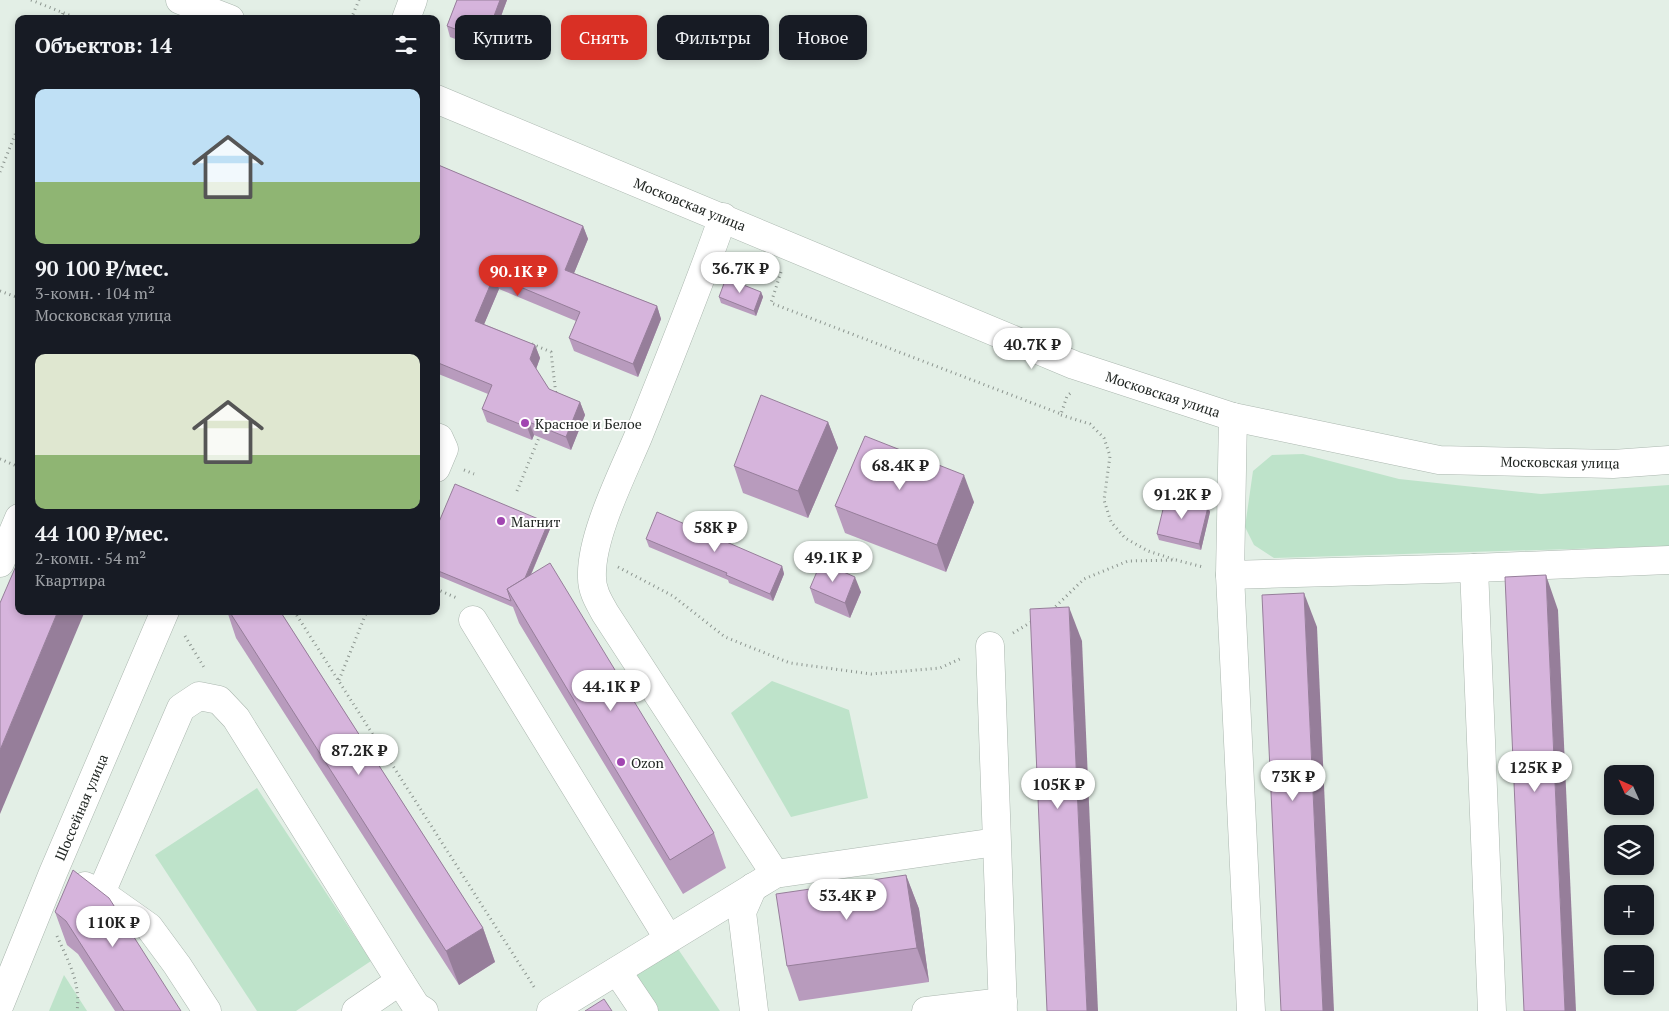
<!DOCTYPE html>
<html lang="ru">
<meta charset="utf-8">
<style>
body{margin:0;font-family:"PT Serif",serif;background:#20242c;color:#f1f3f6;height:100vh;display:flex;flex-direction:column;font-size:19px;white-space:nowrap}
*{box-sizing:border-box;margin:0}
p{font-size:16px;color:#9ea1a6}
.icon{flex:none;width:28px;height:28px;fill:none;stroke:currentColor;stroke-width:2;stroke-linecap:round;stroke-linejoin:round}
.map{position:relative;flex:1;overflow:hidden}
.details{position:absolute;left:15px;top:15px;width:425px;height:600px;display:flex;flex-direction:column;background:#171b24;border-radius:10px;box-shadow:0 2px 8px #0003}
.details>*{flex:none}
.banner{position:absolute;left:455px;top:15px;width:475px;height:45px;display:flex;gap:10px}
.needle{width:32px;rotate:315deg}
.buttons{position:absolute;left:1604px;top:765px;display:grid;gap:10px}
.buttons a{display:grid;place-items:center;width:50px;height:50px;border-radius:10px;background:#171b24;box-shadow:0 2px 8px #0003;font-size:25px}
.price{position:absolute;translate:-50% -42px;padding:0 11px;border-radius:18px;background:#fff;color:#222;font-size:16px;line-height:32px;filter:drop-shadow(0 1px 2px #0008)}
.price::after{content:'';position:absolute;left:50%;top:30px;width:15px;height:11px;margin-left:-8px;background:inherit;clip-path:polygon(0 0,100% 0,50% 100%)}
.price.active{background:#d93025;color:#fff}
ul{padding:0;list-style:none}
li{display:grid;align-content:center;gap:10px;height:265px;padding:0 20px}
li span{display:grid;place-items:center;height:155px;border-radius:10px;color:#555}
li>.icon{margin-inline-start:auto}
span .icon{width:90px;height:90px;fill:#fffc;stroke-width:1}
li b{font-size:21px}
h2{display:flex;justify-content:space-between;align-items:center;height:60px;padding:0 20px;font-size:21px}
.pill{padding:0 18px;border-radius:10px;background:#171b24;box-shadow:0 2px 8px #0003;font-size:18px;line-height:45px}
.pill.active{background:#d93025;color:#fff}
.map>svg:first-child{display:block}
</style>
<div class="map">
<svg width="1669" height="1011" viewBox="0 0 1669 1011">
<rect width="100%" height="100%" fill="#e3efe6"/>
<!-- green -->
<g fill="#bee3ca">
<polygon points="1303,454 1399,479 1541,494 1669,485 1669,546 1274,558 1254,545 1245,527 1253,471 1272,455"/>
<polygon points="772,681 849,710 868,798 791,817 731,713"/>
<polygon points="257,788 371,961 296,1011 257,1011 155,855"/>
<polygon points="678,949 720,1011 656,1011 633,977"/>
<polygon points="64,975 87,1011 49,1011"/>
</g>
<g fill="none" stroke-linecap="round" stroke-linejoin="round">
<!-- minor casing -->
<g stroke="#abb7af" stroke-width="29">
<g id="minor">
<polyline points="180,0 230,19"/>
<polyline points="406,19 413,0"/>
<polyline points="436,99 1074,365 1233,417 1439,460 1613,464 1669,460"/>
<path d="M 723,217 C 697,291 667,365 638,437 C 622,475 590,538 592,578 C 592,591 599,602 605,613 L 775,874"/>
<polyline points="1233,417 1230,575 1251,1011"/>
<polyline points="436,437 439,438 444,449 436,468"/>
<polyline points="0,563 19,518"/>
<polyline points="1474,568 1492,1011"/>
<polyline points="1230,575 1474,568 1669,560"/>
<polyline points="473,620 668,938"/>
<polyline points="990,646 1003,1011"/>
<polyline points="85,886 101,893 149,927 177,965 207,1011"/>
<polyline points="753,887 742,912 754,1011"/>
<polyline points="101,893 181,708 199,696 219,700 236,718 400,981 416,1006 424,1011"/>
<polyline points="617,971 644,1011"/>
<polyline points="0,1004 53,873 165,611"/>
<polyline points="356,1011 400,981"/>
<polyline points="551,1011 775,874 996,842"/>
<polyline points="926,1011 1003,1002"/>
</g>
</g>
<!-- path -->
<g stroke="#8c958f" stroke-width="3" stroke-dasharray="1 4" stroke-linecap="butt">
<polyline points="31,0 79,19"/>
<polyline points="61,19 63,13"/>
<polyline points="351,19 359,0"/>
<polyline points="0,172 19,125"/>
<polyline points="781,272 771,303 1061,414 1067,396 1072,392"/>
<polyline points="0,291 19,298"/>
<polyline points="532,344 551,352 556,395"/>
<polyline points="1061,415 1090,424 1104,438 1110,456 1104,500 1111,522 1125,538 1148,551 1173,559"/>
<polyline points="0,459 19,467"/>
<polyline points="464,470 474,474"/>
<polyline points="517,491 540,435"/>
<polyline points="618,567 673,596 725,637 790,663 871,674 940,668 962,658"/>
<polyline points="436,589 457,598"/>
<polyline points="1052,610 1084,579 1128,561 1176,560 1203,567"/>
<polyline points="294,611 536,990"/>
<polyline points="1013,633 1033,621"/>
<polyline points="185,636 205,669"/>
<polyline points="339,680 367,611"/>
<path d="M 57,936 C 68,961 81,983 77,1011"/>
</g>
<!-- minor -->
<use href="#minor" stroke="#fff" stroke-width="28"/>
</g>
<!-- wall -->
<g fill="#b89bbd">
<polygon points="457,0 507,0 488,51 450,37 447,26"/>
<polygon points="436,164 583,226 588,239 574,273 657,306 661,319 638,377 574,351 569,338 576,321 499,289 484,324 535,345 540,358 536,369 549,389 580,402 585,415 571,450 534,435 532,440 487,422 482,409 488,394 436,373"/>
<polygon points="761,292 763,297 756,316 721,303 719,297"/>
<polygon points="828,422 838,448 808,518 743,493 734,466"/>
<polygon points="974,502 946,572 845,533 835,506"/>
<polygon points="1208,507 1210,512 1201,550 1159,540 1157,534"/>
<polygon points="436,529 550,529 531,575 714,833 726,868 683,894 519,623 513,607 436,575"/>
<polygon points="646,539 782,566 784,574 773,601 729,583 728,580 649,547"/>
<polygon points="810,588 861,592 850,618 815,603"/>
<polygon points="227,611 280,611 483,928 495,962 459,985 236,638"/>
<polygon points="906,875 919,909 929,982 799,1001 787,966"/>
<polygon points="55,912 181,1011 115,1011 78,954 67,945"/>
</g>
<!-- shaded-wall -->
<g fill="#967e9a">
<polygon points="500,0 507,0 488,51 485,40"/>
<polygon points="583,226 588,239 570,283 565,270"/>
<polygon points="494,276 499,289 480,334 475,321"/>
<polygon points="761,292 763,297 756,316 754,311"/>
<polygon points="657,306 661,319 638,377 633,364"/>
<polygon points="535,345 540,358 535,372 530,359"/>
<polygon points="580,402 585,415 571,450 566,437"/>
<polygon points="529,422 534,435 532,440 527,427"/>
<polygon points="828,422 838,448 808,518 798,491"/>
<polygon points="964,475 974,502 946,572 937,545"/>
<polygon points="1208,507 1210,512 1201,550 1199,544"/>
<polygon points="548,523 550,529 517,607 515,603"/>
<polygon points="782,566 784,574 773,601 770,594"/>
<polygon points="1546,575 1558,610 1576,1011 1565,1011"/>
<polygon points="855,577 861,592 850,618 845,603"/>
<polygon points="1304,593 1317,627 1334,1011 1323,1011"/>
<polygon points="1069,607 1082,641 1098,1011 1087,1011"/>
<polygon points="58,611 85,611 0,814 0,750"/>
<polygon points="906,875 919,909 929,982 917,948"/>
<polygon points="483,928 495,962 459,985 446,951"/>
</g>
<!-- building -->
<g fill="#d6b4dc" stroke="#967e9a">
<polygon points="457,0 500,0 485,40 447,26"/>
<polygon points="436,164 583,226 565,270 657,306 633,364 569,338 580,312 494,276 475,321 535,345 530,359 549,389 580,402 566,437 529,422 527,427 482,409 492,385 436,362"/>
<polygon points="726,278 761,292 754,311 719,297"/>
<polygon points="761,395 828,422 798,491 734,466"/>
<polygon points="865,436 964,475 937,545 835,506"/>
<polygon points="455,484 548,523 525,578 507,589 511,601 436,570 436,529"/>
<polygon points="1166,497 1208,507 1199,544 1157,534"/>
<polygon points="657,512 782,566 770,594 726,575 727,573 646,539"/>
<polygon points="19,559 19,611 58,611 0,750 0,603"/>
<polygon points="821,562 855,577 845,603 810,588"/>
<polygon points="550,563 714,833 670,860 507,589"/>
<polygon points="1546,575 1565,1011 1524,1011 1505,577"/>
<polygon points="1304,593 1323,1011 1281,1011 1262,595"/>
<polygon points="1069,607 1087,1011 1047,1011 1030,609"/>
<polygon points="229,611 280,611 483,928 446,951"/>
<polygon points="73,870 109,898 181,1011 124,1011 66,921 55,912"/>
<polygon points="906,875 917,948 787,966 776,894"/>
<polygon points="604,999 612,1011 585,1011"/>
</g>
<!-- markers -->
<g fill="#a146b1" stroke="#fff" stroke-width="2">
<circle cx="525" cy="423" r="5"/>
<circle cx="501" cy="521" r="5"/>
<circle cx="621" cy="762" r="5"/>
</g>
<g text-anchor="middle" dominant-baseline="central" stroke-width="4" stroke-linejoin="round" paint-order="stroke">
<!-- street labels -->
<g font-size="14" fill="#212623" stroke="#fff">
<text transform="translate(690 204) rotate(22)">Московская улица</text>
<text transform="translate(1163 394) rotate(18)">Московская улица</text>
<text transform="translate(1560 462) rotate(1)">Московская улица</text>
<text transform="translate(81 807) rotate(-67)">Шоссейная улица</text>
</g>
<!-- poi labels -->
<g font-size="14" fill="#212623" stroke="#fff" text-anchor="start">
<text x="535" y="423">Красное и Белое</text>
<text x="511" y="521">Магнит</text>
<text x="631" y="762">Ozon</text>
</g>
</g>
</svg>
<div class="buttons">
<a><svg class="needle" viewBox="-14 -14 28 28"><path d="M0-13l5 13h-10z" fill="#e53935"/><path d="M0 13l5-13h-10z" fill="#9ea1a6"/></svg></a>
<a><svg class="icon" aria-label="layers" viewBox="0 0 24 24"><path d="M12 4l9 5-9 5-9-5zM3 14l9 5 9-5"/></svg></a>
<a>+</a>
<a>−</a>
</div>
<b class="price" style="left:740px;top:294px">36.7K ₽</b>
<b class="price active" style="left:518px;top:297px">90.1K ₽</b>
<b class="price" style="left:1032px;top:370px">40.7K ₽</b>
<b class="price" style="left:900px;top:491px">68.4K ₽</b>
<b class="price" style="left:1182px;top:520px">91.2K ₽</b>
<b class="price" style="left:715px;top:553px">58K ₽</b>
<b class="price" style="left:833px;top:583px">49.1K ₽</b>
<b class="price" style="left:611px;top:712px">44.1K ₽</b>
<b class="price" style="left:359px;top:776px">87.2K ₽</b>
<b class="price" style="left:1535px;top:793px">125K ₽</b>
<b class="price" style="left:1293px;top:802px">73K ₽</b>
<b class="price" style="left:1058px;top:810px">105K ₽</b>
<b class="price" style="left:847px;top:921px">53.4K ₽</b>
<b class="price" style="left:113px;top:948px">110K ₽</b>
<div class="banner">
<a class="pill">Купить</a>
<a class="pill active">Снять</a>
<a class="pill">Фильтры</a>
<a class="pill">Новое</a>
</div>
<section class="details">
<h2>Объектов: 14<svg class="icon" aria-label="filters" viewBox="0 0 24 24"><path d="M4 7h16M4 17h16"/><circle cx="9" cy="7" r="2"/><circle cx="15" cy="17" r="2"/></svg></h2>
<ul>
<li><span style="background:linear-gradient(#bfe0f5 60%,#8fb573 0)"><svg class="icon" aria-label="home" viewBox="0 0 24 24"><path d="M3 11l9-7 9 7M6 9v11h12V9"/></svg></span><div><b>90 100 ₽/мес.</b><p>3-комн. · 104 m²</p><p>Московская улица</p></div></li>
<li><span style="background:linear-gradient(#dfe7d0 65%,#8fb573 0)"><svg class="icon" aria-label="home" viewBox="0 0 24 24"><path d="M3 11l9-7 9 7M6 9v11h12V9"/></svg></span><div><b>44 100 ₽/мес.</b><p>2-комн. · 54 m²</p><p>Квартира</p></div></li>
</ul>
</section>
</div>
